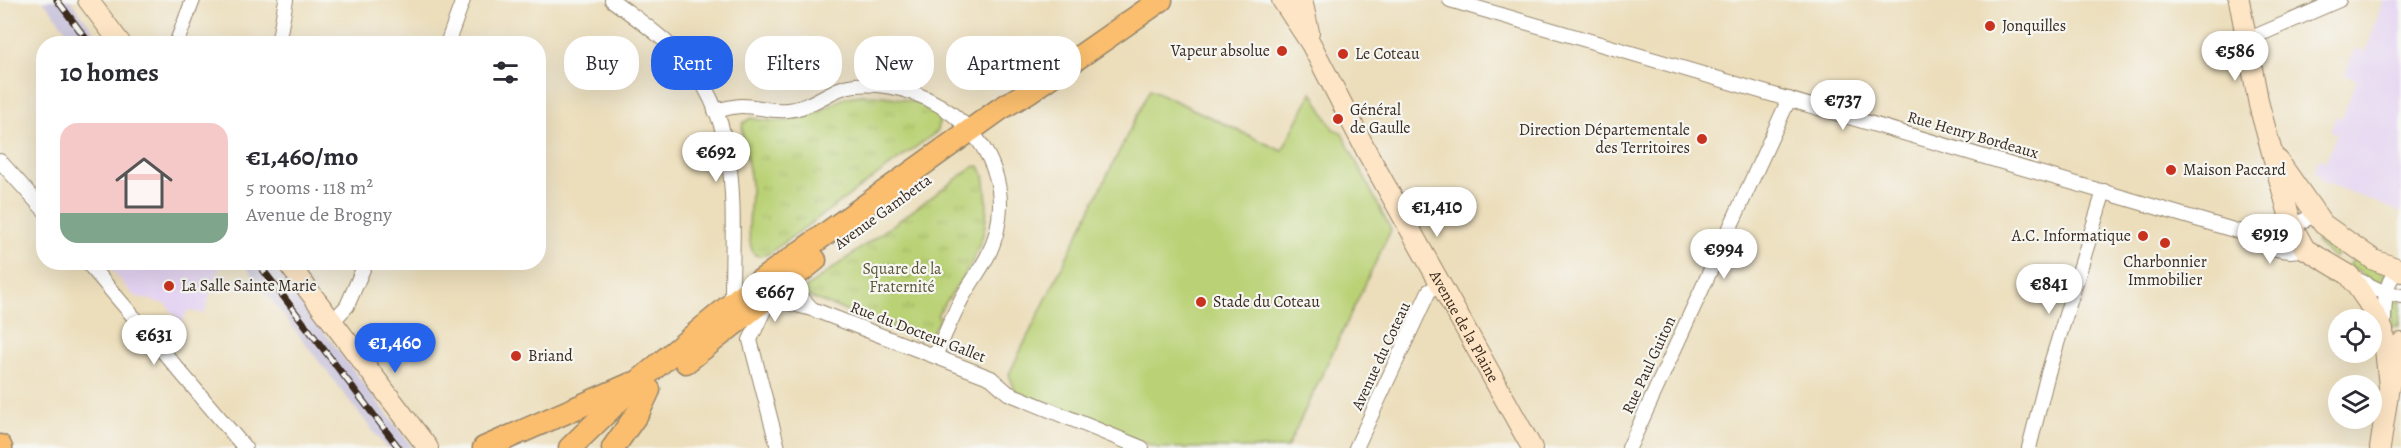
<!DOCTYPE html>
<meta charset="utf-8">
<style>
body{margin:0;font-family:Alegreya,serif;background:#f7f7f7;color:#2b2b33;height:100vh;display:flex;flex-direction:column;font-size:22px;white-space:nowrap}
*{box-sizing:border-box;margin:0}
p{font-size:20px;color:#7c7c81}
.icon{flex:none;width:33px;height:33px;fill:none;stroke:currentColor;stroke-width:2;stroke-linecap:round;stroke-linejoin:round}
.map{position:relative;flex:1;overflow:hidden}
.details{position:absolute;left:36px;top:36px;width:510px;height:234px;display:flex;flex-direction:column;background:#fff;border-radius:24px;box-shadow:0 6px 24px #0002}
.details>*{flex:none}
.hud{position:absolute;left:564px;top:36px;width:570px;height:54px;display:flex;gap:12px}
.tools{position:absolute;left:2328px;top:309px;display:grid;gap:12px}
.tools a{display:grid;place-items:center;width:54px;height:54px;border-radius:50%;background:#fff;box-shadow:0 6px 24px #0002;font-size:30px}
.price{position:absolute;translate:-50% -51px;padding:0 14px;border-radius:21px;background:#fff;color:#222;font-size:20px;line-height:39px;filter:drop-shadow(0 2px 3px #0008)}
.price::after{content:'';position:absolute;left:50%;top:36px;width:18px;height:14px;margin-left:-9px;background:inherit;clip-path:polygon(0 0,100% 0,50% 100%)}
.price.on{background:#2563eb;color:#fff}
ul{padding:0;list-style:none}
li{display:flex;align-items:center;gap:18px;height:150px;padding:0 24px}
li span{display:grid;place-items:center;flex:none;width:168px;height:120px;border-radius:18px;color:#555}
li>.icon{margin-inline-start:auto}
span .icon{width:72px;height:72px;fill:#fffc;stroke-width:1}
li b{font-size:26px}
h2{display:flex;justify-content:space-between;align-items:center;height:72px;padding:0 24px;font-size:26px}
.tag{padding:0 21px;border-radius:24px;background:#fff;box-shadow:0 6px 24px #0002;font-size:21px;line-height:54px}
.tag.on{background:#2563eb;color:#fff}
.map>svg:first-child{display:block}
</style>
<div class="map">
<svg width="2401" height="448" viewBox="0 0 2401 448">
<defs>
<pattern id="grass-tufts" width="24" height="20" patternUnits="userSpaceOnUse" patternTransform="scale(1.5)"><rect width="24" height="20" fill="#bad175"/><path d="M3 7l-1-3M5 7V3M7 7l1-3M15 17l-1-3M17 17v-4M19 17l1-3" fill="none" stroke="#a1b465"/></pattern>
</defs>
<rect width="100%" height="100%" fill="#f6f6f2"/>
<filter id="ink" filterUnits="userSpaceOnUse"><feTurbulence type="fractalNoise" baseFrequency=".0167" numOctaves="2"/><feDisplacementMap in="SourceGraphic" scale="12" xChannelSelector="R" yChannelSelector="G"/><feConvolveMatrix kernelMatrix="1 2 1 2 8 2 1 2 1" color-interpolation-filters="sRGB"/></filter>
<filter id="wash" filterUnits="userSpaceOnUse"><feTurbulence type="fractalNoise" baseFrequency=".008" numOctaves="4" result="noise"/><feDisplacementMap in="SourceGraphic" scale="24" xChannelSelector="R" yChannelSelector="G"/><feGaussianBlur stdDeviation="1.35" result="paint"/><feColorMatrix in="noise" values="0 0 0 0 0 0 0 0 0 0 0 0 0 0 0 0 0 1.4 0 .05"/><feComposite in="paint" operator="in"/></filter>
<g filter="url(#wash)">
<rect width="100%" height="100%" fill="#ecdebb"/>
<!-- built -->
<g fill="#e4d3f2">
<polygon points="2383,0 2401,0 2401,212 2319,180 2321,175 2314,172 2319,158 2326,161 2337,133 2330,131 2336,116 2342,118 2357,80 2344,75 2355,48 2366,52"/>
<polygon points="106,263 221,263 204,314 188,310 181,324 166,304 134,296"/>
</g>
<!-- railway -->
<g fill="#c6c0da">
<polygon points="43,0 70,0 103,43 76,43"/>
<polygon points="243,263 271,263 413,448 386,448"/>
</g>
<!-- grass -->
<g fill="url(#grass-tufts)" stroke="#7a7e4a" stroke-width="1.5">
<path d="M 864,95 C 882,95 933,100 940,119 L 938,131 L 768,254 L 761,256 L 755,255 C 744,243 752,202 751,185 C 751,169 739,135 743,123 L 751,118 C 776,124 797,122 820,111 C 839,102 841,96 864,95 Z"/>
<path d="M 978,166 C 985,170 985,183 986,191 C 992,244 965,274 937,315 L 940,318 L 929,338 L 919,339 L 807,296 L 803,290 L 973,167 Z"/>
<polygon points="2319,235 2323,235 2342,248 2334,258 2316,242"/>
<polygon points="2354,258 2387,275 2381,286 2349,266"/>
<polygon points="2392,300 2401,301 2399,326 2391,326"/>
</g>
<!-- pitch -->
<polygon fill="#bad175" stroke="#7a7e4a" stroke-width="1.5" points="1150,89 1282,151 1312,92 1333,129 1341,132 1391,230 1287,448 1158,448 1016,393 1009,374"/>
</g>
<g filter="url(#ink)">
<g fill="none" stroke-linecap="round" stroke-linejoin="round">
<!-- minor casing -->
<g stroke="#94846c" stroke-width="16">
<g id="minor">
<path d="M 612,0 C 636,18 662,36 683,58 C 743,122 732,213 732,294 L 729,305"/>
<path d="M 1450,0 L 2244,233 C 2263,246 2282,255 2305,249"/>
<polyline points="2247,40 2339,0"/>
<polyline points="176,44 193,0"/>
<polyline points="278,44 286,0"/>
<polyline points="447,44 463,0"/>
<path d="M 715,111 C 724,109 733,106 742,106 C 757,106 772,112 787,110 C 814,108 831,87 855,85 C 933,78 1017,145 997,230 C 990,260 976,273 962,298 C 952,317 944,337 935,356"/>
<polyline points="0,161 44,210"/>
<polyline points="2244,233 2292,226 2315,215"/>
<polyline points="87,262 245,448"/>
<polyline points="2350,276 2379,290 2401,296"/>
<polyline points="787,281 812,309"/>
<polyline points="332,322 347,306 366,262"/>
<path d="M 2383,330 C 2386,310 2381,280 2401,269"/>
<polyline points="778,448 750,340 765,308 766,297 812,309 991,378 1008,393 1142,448"/>
<polyline points="1356,448 1429,291 1441,284"/>
<polyline points="1629,448 1789,99"/>
<polyline points="2029,448 2048,373 2104,191"/>
</g>
</g>
<!-- secondary casing -->
<g stroke="#94846c" stroke-width="22">
<g id="secondary">
<polyline points="88,0 121,44"/>
<path id="s1" d="M 1282,0 L 1311,44 L 1368,154 L 1532,448"/>
<polyline points="1302,0 1309,32"/>
<polyline points="2239,0 2259,105 2292,226 2305,249 2349,275 2367,301 2383,330 2389,387"/>
<polyline points="2278,160 2323,224 2374,260 2399,269 2401,272"/>
<polyline points="287,262 428,448"/>
<polyline points="2380,448 2389,387 2401,343"/>
</g>
</g>
<!-- primary casing -->
<g stroke="#94846c" stroke-width="25">
<g id="primary">
<polyline points="686,362 815,260"/>
<polyline points="0,446 1,448"/>
<polyline points="484,448 631,384"/>
<polyline points="570,448 639,381 753,286 1000,109 1030,91 1161,0"/>
<polyline points="613,448 639,411 649,390"/>
</g>
</g>
<!-- minor -->
<use href="#minor" stroke="#fff" stroke-width="14"/>
<!-- secondary -->
<use href="#secondary" stroke="#fde5c5" stroke-width="20"/>
<!-- primary -->
<use href="#primary" stroke="#fabe6e" stroke-width="22"/>
<!-- rail casing -->
<g stroke="#3b2a1e" stroke-width="7">
<g id="rail">
<polyline points="57,0 90,44"/>
<polyline points="257,262 399,448"/>
</g>
</g>
<!-- rail -->
<use href="#rail" stroke="#f6f6f2" stroke-width="4.5" stroke-dasharray="14" stroke-linecap="butt"/>
</g>
</g>
<!-- markers -->
<g fill="#c8321e" stroke="#f6f6f2" stroke-width="2">
<circle cx="1990" cy="26" r="6"/>
<circle cx="1282" cy="51" r="6"/>
<circle cx="1343" cy="54" r="6"/>
<circle cx="1338" cy="119" r="6"/>
<circle cx="1702" cy="139" r="6"/>
<circle cx="2171" cy="170" r="6"/>
<circle cx="2143" cy="236" r="6"/>
<circle cx="2165" cy="243" r="6"/>
<circle cx="169" cy="286" r="6"/>
<circle cx="1201" cy="302" r="6"/>
<circle cx="516" cy="356" r="6"/>
</g>
<g text-anchor="middle" dominant-baseline="central" stroke-width="4.5" stroke-linejoin="round" paint-order="stroke">
<!-- poi labels -->
<g font-size="16" fill="#3b2a1e" stroke="#f6f6f2" text-anchor="start">
<text x="2002" y="26">Jonquilles</text>
<text x="1270" y="51" text-anchor="end">Vapeur absolue</text>
<text x="1355" y="54">Le Coteau</text>
<text x="1350" y="110">Général<tspan x="1350" dy="18">de Gaulle</tspan></text>
<text x="1690" y="130" text-anchor="end">Direction Départementale<tspan x="1690" dy="18">des Territoires</tspan></text>
<text x="2183" y="170">Maison Paccard</text>
<text x="2131" y="236" text-anchor="end">A.C. Informatique</text>
<text x="2165" y="262" text-anchor="middle">Charbonnier<tspan x="2165" dy="18">Immobilier</tspan></text>
<text x="181" y="286">La Salle Sainte Marie</text>
<text x="1213" y="302">Stade du Coteau</text>
<text x="528" y="356">Briand</text>
</g>
<!-- street labels -->
<g font-size="16" fill="#3b2a1e" stroke="#f6f6f2">
<text transform="translate(1973 135) rotate(16)">Rue Henry Bordeaux</text>
<text transform="translate(883 212) rotate(-36)">Avenue Gambetta</text>
<text stroke="none"><textPath href="#s1" startOffset="374">Avenue de la Plaine</textPath></text>
<text transform="translate(918 332) rotate(21)">Rue du Docteur Gallet</text>
<text transform="translate(1381 356) rotate(-65)">Avenue du Coteau</text>
<text transform="translate(1649 365) rotate(-65)">Rue Paul Guiton</text>
</g>
<!-- park labels -->
<g font-size="16" fill="#5b5434" stroke="#f6f6f2">
<text x="902" y="269">Square de la<tspan x="902" dy="18">Fraternité</tspan></text>
</g>
</g>
</svg>
<div class="tools">
<a><svg class="icon" aria-label="locate" viewBox="0 0 24 24"><circle cx="12" cy="12" r="6"/><path d="M12 2v4M12 18v4M2 12h4M18 12h4"/></svg></a>
<a><svg class="icon" aria-label="layers" viewBox="0 0 24 24"><path d="M12 4l9 5-9 5-9-5zM3 14l9 5 9-5"/></svg></a>
</div>
<b class="price" style="left:2235px;top:82px">€586</b>
<b class="price" style="left:1843px;top:131px">€737</b>
<b class="price" style="left:716px;top:183px">€692</b>
<b class="price" style="left:1437px;top:238px">€1,410</b>
<b class="price" style="left:2270px;top:265px">€919</b>
<b class="price" style="left:1724px;top:280px">€994</b>
<b class="price" style="left:2049px;top:315px">€841</b>
<b class="price" style="left:775px;top:323px">€667</b>
<b class="price" style="left:154px;top:366px">€631</b>
<b class="price on" style="left:395px;top:374px">€1,460</b>
<div class="hud">
<a class="tag">Buy</a>
<a class="tag on">Rent</a>
<a class="tag">Filters</a>
<a class="tag">New</a>
<a class="tag">Apartment</a>
</div>
<section class="details">
<h2>10 homes<svg class="icon" aria-label="filters" viewBox="0 0 24 24"><path d="M4 7h16M4 17h16"/><circle cx="9" cy="7" r="2"/><circle cx="15" cy="17" r="2"/></svg></h2>
<ul>
<li><span style="background:linear-gradient(#f6c9c9 75%,#7fa58c 0)"><svg class="icon" aria-label="home" viewBox="0 0 24 24"><path d="M3 11l9-7 9 7M6 9v11h12V9"/></svg></span><div><b>€1,460/mo</b><p>5 rooms · 118 m²</p><p>Avenue de Brogny</p></div></li>
</ul>
</section>
</div>
